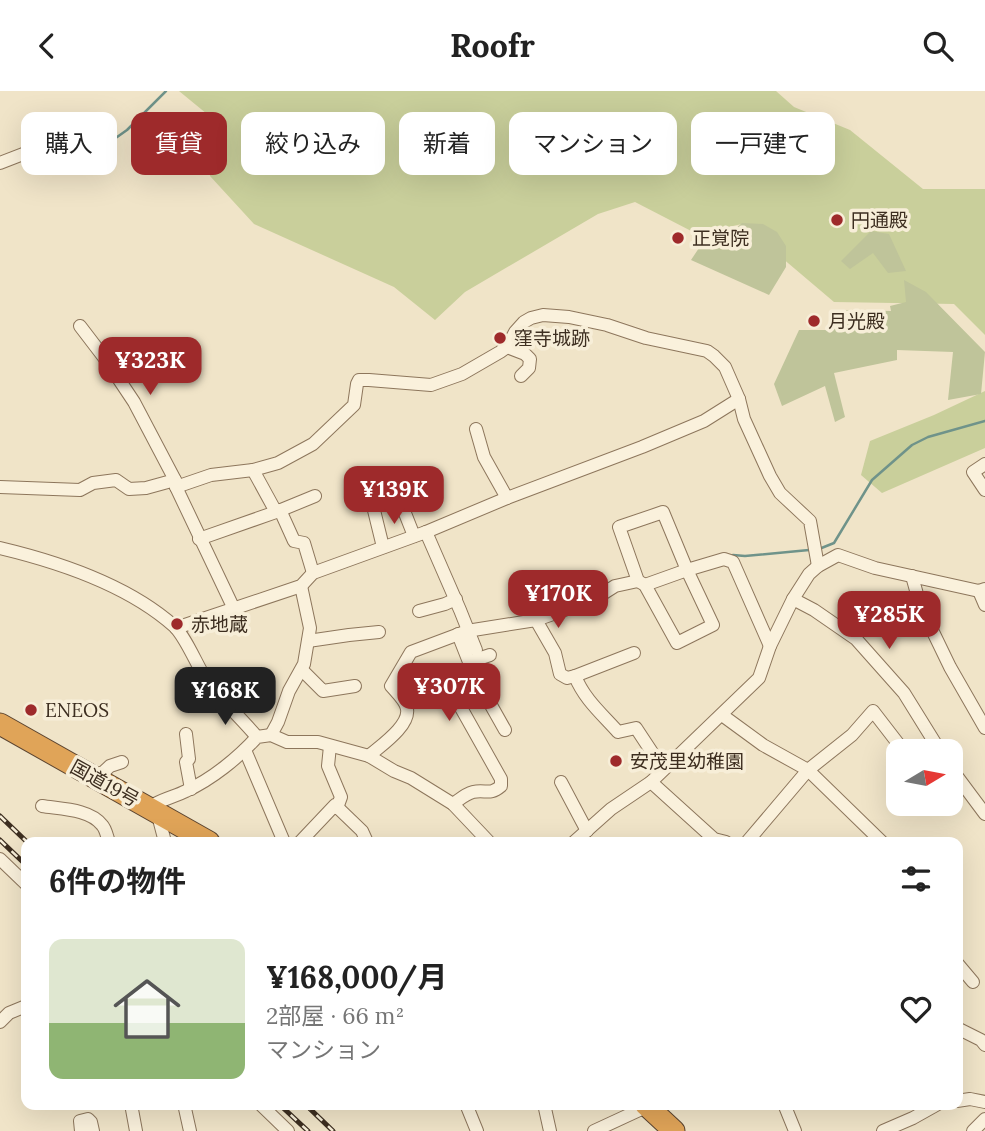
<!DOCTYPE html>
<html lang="ja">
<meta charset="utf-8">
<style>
body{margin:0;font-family:Lora,"Noto Sans JP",serif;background:#f2f2f2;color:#222;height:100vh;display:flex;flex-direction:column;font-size:26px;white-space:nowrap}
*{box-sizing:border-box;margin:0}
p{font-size:23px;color:#767676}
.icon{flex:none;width:38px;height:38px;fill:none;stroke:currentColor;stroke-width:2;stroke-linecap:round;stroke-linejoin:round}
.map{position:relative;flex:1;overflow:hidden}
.side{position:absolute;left:21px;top:746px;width:942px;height:273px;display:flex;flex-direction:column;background:#fff;border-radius:14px;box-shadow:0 7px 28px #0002}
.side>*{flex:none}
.hud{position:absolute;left:21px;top:21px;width:943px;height:63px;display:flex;gap:14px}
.needle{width:46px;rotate:80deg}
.fabs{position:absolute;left:886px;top:648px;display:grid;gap:14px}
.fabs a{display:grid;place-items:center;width:77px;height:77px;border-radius:14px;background:#fff;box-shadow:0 7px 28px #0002;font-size:35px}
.price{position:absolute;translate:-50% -60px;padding:0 16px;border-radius:14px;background:#9e2a2b;color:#fff;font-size:23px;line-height:46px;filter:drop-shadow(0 2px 4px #0008)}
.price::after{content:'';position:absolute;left:50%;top:42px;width:21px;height:16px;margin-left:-10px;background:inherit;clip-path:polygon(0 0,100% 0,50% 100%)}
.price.current{background:#222;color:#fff}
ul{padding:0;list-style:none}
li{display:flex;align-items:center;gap:21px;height:175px;padding:0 28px}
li+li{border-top:2px solid #e0e0e0}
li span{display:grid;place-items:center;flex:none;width:196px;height:140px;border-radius:14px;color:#555}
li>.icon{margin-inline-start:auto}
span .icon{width:84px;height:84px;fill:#fffc;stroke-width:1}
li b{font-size:30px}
h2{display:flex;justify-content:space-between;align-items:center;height:84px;padding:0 28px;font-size:30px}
.pill{padding:0 24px;border-radius:14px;background:#fff;box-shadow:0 7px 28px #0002;font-size:24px;line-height:63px}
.pill.current{background:#9e2a2b;color:#fff}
header{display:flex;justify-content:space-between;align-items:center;height:91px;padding:0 28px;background:#fff;font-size:32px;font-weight:800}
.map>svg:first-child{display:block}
</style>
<header><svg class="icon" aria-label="back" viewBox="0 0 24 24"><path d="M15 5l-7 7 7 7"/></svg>Roofr<svg class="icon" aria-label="search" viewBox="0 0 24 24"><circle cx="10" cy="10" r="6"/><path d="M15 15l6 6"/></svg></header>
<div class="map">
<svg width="985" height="1040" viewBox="0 0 985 1040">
<rect width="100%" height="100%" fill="#f0e4c8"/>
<!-- green -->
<g fill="#c9cf9b">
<polygon points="179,0 776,0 794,16 850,39 923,98 985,98 985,244 954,213 834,211 742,133 697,143 635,111 598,123 465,201 435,229 394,196 254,133 210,85 207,23"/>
<polygon points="985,300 985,357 882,402 861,384 870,350 934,324"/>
</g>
<!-- cemetery -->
<g fill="#bfc49a">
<polygon points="742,132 763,133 777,141 786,155 786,176 769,204 691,169 705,148 717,154"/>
<polygon points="871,140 889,143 906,180 888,182 873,162 850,178 841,170"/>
<polygon points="904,189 926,201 985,261 981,303 948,309 953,261 897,259 897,269 834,282 845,326 835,331 825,295 782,315 774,293 799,239 831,239 834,219 891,220 890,215 906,211"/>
</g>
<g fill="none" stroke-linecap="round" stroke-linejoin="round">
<!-- stream -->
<g stroke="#6f938a" stroke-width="2.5">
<polyline points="68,55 91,54 103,56 127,39 166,0"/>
<polyline points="819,458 834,452 872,389 912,354 928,346 985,330"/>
<polyline points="733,464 745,465 809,459"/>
</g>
<!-- street casing -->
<g stroke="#8d765c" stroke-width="14">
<g id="street">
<polyline points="0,72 36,58 49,57 65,61 79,62 96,61 100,67"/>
<polyline points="80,235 106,269 134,311 175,389 176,396 234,518"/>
<polyline points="507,256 525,263 530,268 529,277 521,285"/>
<polyline points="476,338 484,366 507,407"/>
<polyline points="985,373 973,381 985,399"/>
<polyline points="253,379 276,421"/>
<polyline points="0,396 80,399 93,392 116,389 129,398 146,397 175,389"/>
<polyline points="176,396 211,384 253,379 278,372 313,353 354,314 357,293 359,289 369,289 431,294 462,283 500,261 507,256 515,241 524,231 531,227 543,224 569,226 607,234 646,247 707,260 714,265 725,276 739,308 744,328 770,385 780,402 810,430 818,475"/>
<polyline points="280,419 294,450 304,452 313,482"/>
<polygon points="663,421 687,479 713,534 677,552 645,494 638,490 619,436"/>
<polyline points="426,441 460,519 476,559"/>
<polyline points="199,448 276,421 315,405"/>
<polyline points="383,456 371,407 399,407 414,445"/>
<path d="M 0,457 C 59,471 128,494 174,535 C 186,546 197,575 207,590 C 222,610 241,627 257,646"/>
<polyline points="912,485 920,514 950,576 985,637"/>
<polyline points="645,494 687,479 724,468 733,471 770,555"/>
<polyline points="979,500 985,514"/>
<polyline points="793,508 814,519 856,548 904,602 940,660"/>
<polyline points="419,520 445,513 456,508"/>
<path d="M 536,529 L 555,562 L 560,583 L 567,587 L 575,585 C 584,608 602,623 618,641 L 636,637 L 663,678"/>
<polyline points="176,537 301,495 313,482 426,441 507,407 642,356 704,330 739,308"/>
<polyline points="308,550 349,544 379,541"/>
<polyline points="469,571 490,564"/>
<polyline points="302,579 323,600 355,595"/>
<polyline points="575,585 634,562"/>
<polyline points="483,600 505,639"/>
<polyline points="722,624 763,654 808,679 882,751"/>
<polyline points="186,643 189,668 186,671 191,698"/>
<polyline points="271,644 278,631 289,600 304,573 310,537 301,495"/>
<polyline points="330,655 328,675 341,706 337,717"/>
<polyline points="245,659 284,751"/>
<path d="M 369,665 C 380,655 410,635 407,618 C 406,610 396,601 391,595 L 411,561 L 467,540 L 536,529 L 593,509 L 615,495 L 638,490"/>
<polyline points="950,676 985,723"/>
<polyline points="97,687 110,675 122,671"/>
<polyline points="561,691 587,740"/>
<polyline points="651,691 714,748 726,751"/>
<path d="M 453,713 C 459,709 465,703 473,701 C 486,698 489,705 501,695 L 501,688 L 460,615 L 483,600 L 485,593 L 469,571 L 458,543"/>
<path d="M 42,715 C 61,718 90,718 102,734 C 106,738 107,746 109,751"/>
<path d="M 165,751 L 155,713 C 166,707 176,705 186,700 C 212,688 238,667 257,646 L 271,644 L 287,651 L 318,651 L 369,665 L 394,680 L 411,687 L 453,713 L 489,751"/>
<polyline points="300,751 335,714 362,740 367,751"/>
<polyline points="574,751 611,718 651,691 759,587 770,555 793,508 809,483 818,475 838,464 875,477 979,500 985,498"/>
<polyline points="747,751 808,679 852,644 873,620 900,655"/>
<polyline points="0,768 26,793"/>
<polyline points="957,872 973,891"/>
<polyline points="0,931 9,922 26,915"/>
<polyline points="957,937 981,949 985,954"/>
<polyline points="957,1010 970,1008 985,1011"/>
<polyline points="131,1013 136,1040"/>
<polyline points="184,1013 190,1040"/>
<polyline points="260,1013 288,1040"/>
<polyline points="466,1013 477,1040"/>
<polyline points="544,1013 550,1040"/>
<polyline points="784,1013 795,1040"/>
<polyline points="81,1040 80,1030 88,1028 91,1031 93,1040"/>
<polyline points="594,1040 648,1015"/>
<polyline points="883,1040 913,1027 938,1013"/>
<polyline points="973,1040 985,1028"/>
</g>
</g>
<!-- highway casing -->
<g stroke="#5b4430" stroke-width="23">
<g id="highway">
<polyline points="0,633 209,751"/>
<polyline points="645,1013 674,1040"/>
</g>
</g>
<!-- street -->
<use href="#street" stroke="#faf1dc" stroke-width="12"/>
<!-- highway -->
<use href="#highway" stroke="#e0a458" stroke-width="21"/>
<!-- rail casing -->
<g stroke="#3d2e20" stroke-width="5">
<g id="rail">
<polyline points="0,725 27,751"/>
<polyline points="0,749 26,774"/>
<polyline points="279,1013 308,1040"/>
<polyline points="305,1013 333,1040"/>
</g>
</g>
<!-- rail -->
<use href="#rail" stroke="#f7eed8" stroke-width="2.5" stroke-dasharray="8" stroke-linecap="butt"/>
</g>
<!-- markers -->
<g fill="#9e2a2b" stroke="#f7eed8" stroke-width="2.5">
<circle cx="837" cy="129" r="7"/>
<circle cx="678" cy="147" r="7"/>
<circle cx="814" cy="230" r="7"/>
<circle cx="500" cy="247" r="7"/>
<circle cx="177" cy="533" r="7"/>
<circle cx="31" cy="619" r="7"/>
<circle cx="616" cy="670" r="7"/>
</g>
<g text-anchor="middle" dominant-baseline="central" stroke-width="7" stroke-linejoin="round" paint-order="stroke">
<!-- poi labels -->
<g font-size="19" fill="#3d2e20" stroke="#f7eed8" text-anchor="start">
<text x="851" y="129">円通殿</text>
<text x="692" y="147">正覚院</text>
<text x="828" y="230">月光殿</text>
<text x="514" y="247">窪寺城跡</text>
<text x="191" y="533">赤地蔵</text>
<text x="45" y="619">ENEOS</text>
<text x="630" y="670">安茂里幼稚園</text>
</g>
<!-- street labels -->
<g font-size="19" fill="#3d2e20" stroke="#f7eed8">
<text transform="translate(105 692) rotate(29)">国道19号</text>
</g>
</g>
</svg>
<div class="fabs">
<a><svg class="needle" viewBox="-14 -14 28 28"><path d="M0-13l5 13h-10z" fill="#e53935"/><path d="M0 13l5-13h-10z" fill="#767676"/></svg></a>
</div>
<b class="price" style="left:150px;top:306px">¥323K</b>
<b class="price" style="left:394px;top:435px">¥139K</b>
<b class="price" style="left:558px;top:539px">¥170K</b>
<b class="price" style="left:889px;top:560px">¥285K</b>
<b class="price" style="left:449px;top:632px">¥307K</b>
<b class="price current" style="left:225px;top:636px">¥168K</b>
<div class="hud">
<a class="pill">購入</a>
<a class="pill current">賃貸</a>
<a class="pill">絞り込み</a>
<a class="pill">新着</a>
<a class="pill">マンション</a>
<a class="pill">一戸建て</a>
</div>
<section class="side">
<h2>6件の物件<svg class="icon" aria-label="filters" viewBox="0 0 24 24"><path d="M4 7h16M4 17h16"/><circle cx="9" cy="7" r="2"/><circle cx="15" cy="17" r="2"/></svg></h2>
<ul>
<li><span style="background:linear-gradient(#dfe7d0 60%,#8fb573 0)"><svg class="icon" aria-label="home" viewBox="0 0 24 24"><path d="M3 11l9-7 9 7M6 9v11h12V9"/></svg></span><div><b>¥168,000/月</b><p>2部屋 · 66 m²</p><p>マンション</p></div><svg class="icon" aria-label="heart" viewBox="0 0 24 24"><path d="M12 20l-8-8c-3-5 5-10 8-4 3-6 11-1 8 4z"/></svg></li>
</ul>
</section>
</div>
